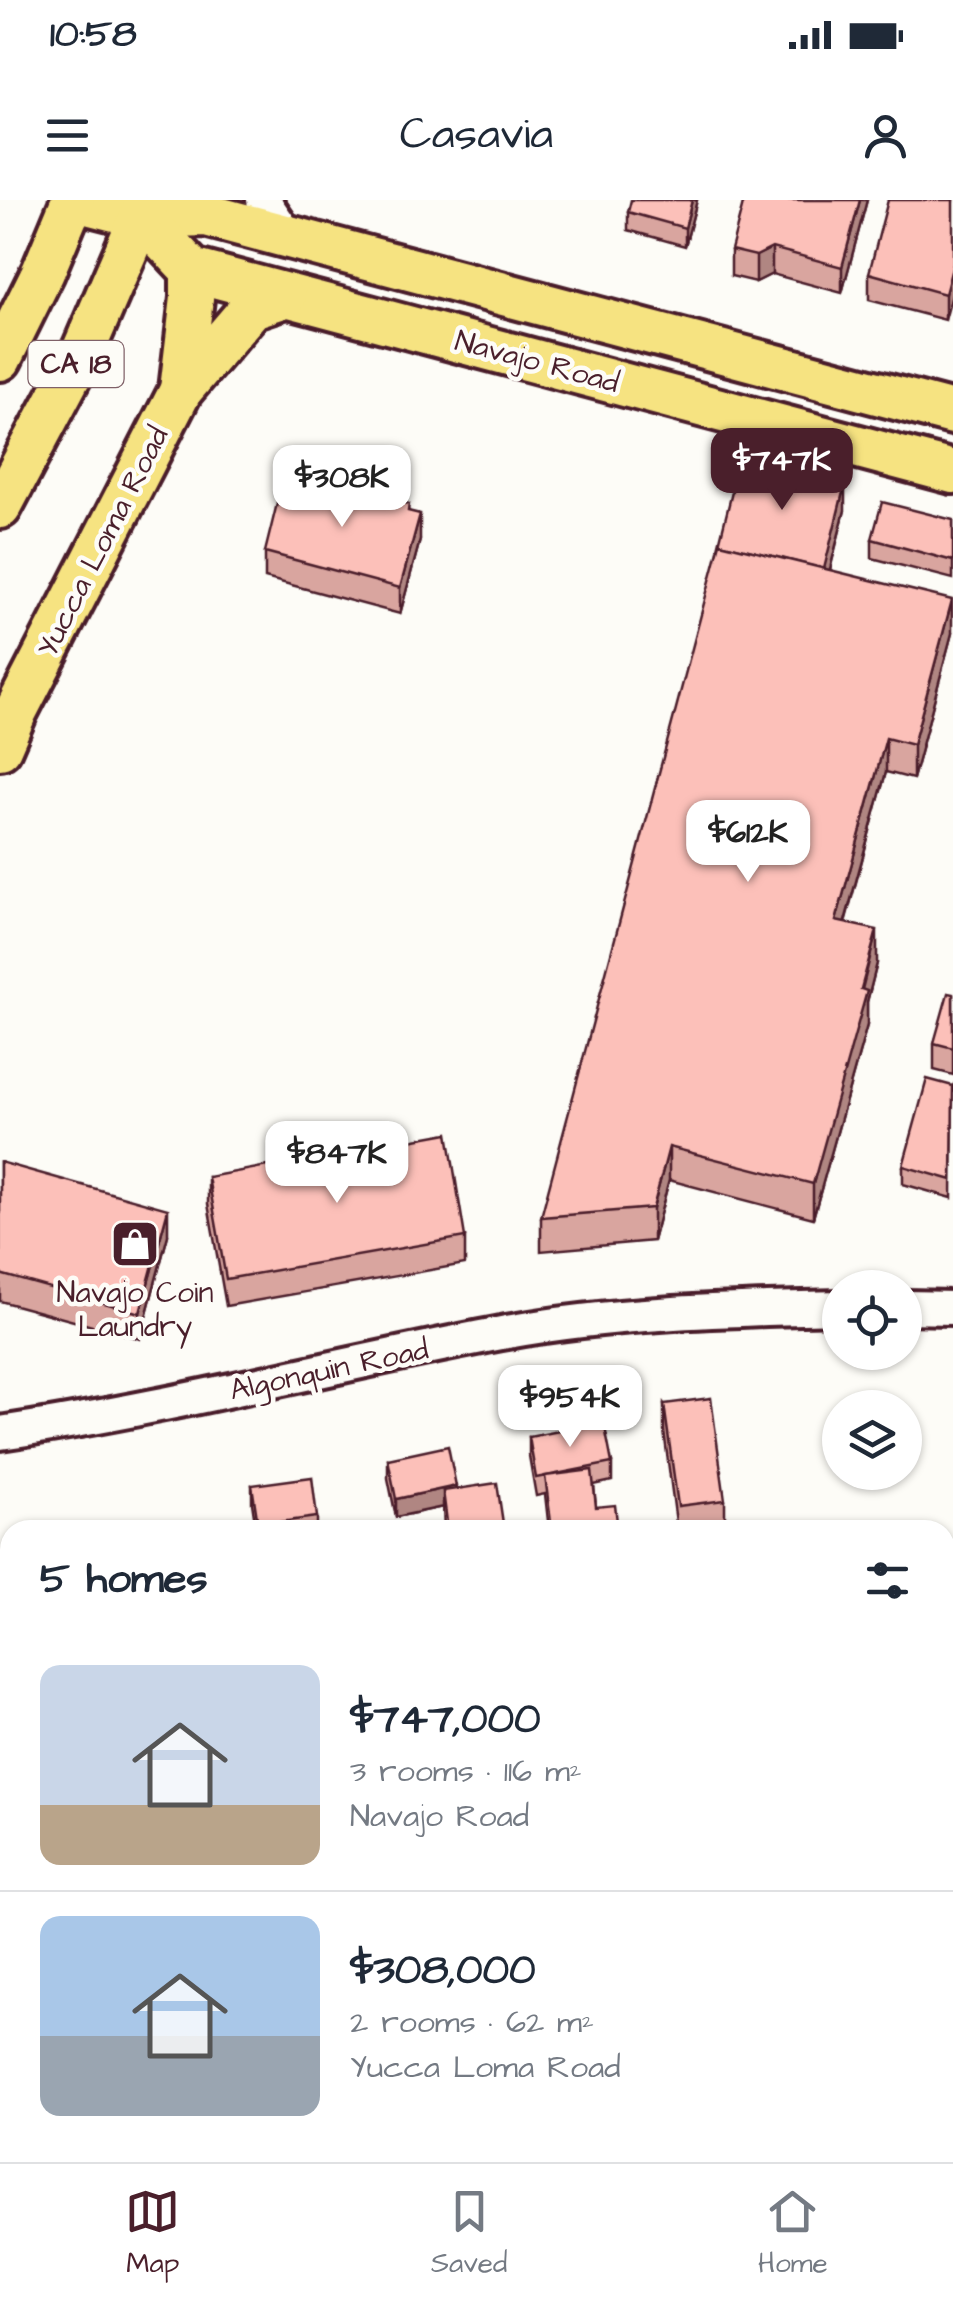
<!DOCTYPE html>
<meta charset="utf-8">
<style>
body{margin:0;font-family:"Architects Daughter",sans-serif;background:#f2f2f3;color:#1f2937;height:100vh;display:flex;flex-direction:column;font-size:38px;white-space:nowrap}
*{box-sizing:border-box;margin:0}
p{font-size:32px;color:#747a83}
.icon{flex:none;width:55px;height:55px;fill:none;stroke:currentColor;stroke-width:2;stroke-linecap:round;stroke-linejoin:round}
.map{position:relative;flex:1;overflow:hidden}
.sheet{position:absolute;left:0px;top:1320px;width:955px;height:642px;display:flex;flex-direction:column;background:#fff;border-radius:30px 30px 0 0;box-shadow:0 2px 8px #0004}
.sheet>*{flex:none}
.controls{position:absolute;left:822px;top:1070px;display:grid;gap:20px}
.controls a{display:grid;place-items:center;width:100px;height:100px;border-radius:50%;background:#fff;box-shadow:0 2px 8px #0004;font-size:50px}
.price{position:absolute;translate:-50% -85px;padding:0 22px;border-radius:20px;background:#fff;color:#222;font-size:32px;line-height:65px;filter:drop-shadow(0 2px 5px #0008)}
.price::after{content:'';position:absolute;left:50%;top:60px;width:30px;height:22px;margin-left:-15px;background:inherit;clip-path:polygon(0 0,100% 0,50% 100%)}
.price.active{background:#4a1f2b;color:#fff}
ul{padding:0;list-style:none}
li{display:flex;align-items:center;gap:30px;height:250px;padding:0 40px}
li+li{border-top:2px solid #e0e1e3}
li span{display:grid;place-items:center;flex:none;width:280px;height:200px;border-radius:20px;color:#555}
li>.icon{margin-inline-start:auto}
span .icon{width:120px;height:120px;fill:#fffc;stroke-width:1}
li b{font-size:42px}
h2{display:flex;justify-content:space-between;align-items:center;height:120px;padding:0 40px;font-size:42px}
.status{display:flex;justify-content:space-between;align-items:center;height:70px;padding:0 50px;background:#fff;direction:ltr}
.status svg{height:28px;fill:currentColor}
header{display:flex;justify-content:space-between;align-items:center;height:130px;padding:0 40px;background:#fff;font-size:45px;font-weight:600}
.menu{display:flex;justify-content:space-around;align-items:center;height:140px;border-top:2px solid #e0e1e3;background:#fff;font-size:28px;color:#747a83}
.menu a{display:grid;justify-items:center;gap:5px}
.menu .active{color:#4a1f2b}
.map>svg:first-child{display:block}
</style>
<div class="status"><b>10:58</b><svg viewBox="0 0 49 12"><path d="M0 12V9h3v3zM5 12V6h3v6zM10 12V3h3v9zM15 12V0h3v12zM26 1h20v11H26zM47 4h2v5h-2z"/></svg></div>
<header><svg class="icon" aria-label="menu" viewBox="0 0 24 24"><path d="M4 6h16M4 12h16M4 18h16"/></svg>Casavia<svg class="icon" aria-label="person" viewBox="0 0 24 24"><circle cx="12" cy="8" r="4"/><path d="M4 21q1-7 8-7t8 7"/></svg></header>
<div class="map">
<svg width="953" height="1962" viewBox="0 0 953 1962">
<rect width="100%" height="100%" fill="#fdfcf7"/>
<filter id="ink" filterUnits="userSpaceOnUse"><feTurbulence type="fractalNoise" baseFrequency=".01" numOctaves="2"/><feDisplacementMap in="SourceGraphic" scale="20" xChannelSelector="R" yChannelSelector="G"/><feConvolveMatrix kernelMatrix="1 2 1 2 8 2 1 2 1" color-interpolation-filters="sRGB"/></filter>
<g filter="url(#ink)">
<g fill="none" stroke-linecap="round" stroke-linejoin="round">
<!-- minor casing -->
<g stroke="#4a1f2b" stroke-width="40">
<g id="minor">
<polyline points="263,0 289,38"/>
<polyline points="905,1107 953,1108"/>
<path d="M 0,1233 C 171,1208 337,1164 507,1132 C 616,1112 730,1110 840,1107"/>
<polyline points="945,1827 953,1826"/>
<polyline points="0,1951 10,1950"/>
</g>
</g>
<!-- major casing -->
<g stroke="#4a1f2b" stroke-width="50">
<g id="major">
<polyline points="75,0 142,17 206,15 953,213"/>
<polyline points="142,17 192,70 953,272"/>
<polyline points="0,159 43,72 73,0"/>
<polyline points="181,190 192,98 192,70"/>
<polyline points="0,307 84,149 148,0"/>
<polyline points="0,548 16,511 181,190 252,107 285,96"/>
</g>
</g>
<!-- minor -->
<use href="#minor" stroke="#fdfcf7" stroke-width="32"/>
<!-- major -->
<use href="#major" stroke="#f6e381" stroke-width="42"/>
</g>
<!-- wall -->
<g fill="#d9a59f" stroke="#4a1f2b" stroke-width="2.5">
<polygon points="697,0 685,46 628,30 628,12"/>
<polygon points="867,0 842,93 772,74 756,82 731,76 731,50"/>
<polygon points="953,0 945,120 869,100 869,73"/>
<polygon points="845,310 830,370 952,433 913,579 886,572 845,723 877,763 867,802 867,825 813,1018 669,980 653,1041 541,1051 541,1017"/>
<polygon points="409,311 420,340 400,414 265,378 265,352"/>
<polygon points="953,320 953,379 872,358 872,339"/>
<polygon points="953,794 953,875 934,870 934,843"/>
<polygon points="953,886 952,998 903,984 903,966"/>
<polygon points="0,962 168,1035 140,1139 0,1101"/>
<polygon points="208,977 465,1037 465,1064 226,1106 208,1004"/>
<polygon points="664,1204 725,1300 725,1326 696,1330 677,1330 664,1231"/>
<polygon points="529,1237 612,1263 612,1281 594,1285 596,1307 618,1330 549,1330 545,1294 536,1296 529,1256"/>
<polygon points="388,1259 456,1289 504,1330 444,1330 443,1307 396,1317 388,1278"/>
<polygon points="252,1285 317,1317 317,1330 251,1330 256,1329 252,1303"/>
</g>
<!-- shaded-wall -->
<g fill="#b08682" stroke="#4a1f2b" stroke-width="2.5">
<polygon points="692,0 697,0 685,46 685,28"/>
<polygon points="860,0 867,0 842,93 842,67"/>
<polygon points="772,48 772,74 756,82 756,56"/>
<polygon points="953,64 953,91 945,120 945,94"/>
<polygon points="845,284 845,310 822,400 822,374"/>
<polygon points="420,314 420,340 400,414 400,388"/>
<polygon points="952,400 952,433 913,579 913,545"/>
<polygon points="886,538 886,572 836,754 836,721"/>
<polygon points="877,730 877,763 867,802 867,825 813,1018 813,984"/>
<polygon points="669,947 669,980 653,1041 653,1008"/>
<polygon points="168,1009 168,1035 140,1139 140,1113"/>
<polygon points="456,1286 456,1304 443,1291 443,1307 396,1317 396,1299"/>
</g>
<!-- building -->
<g fill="#fcc0b9" stroke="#4a1f2b" stroke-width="2.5">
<polygon points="631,0 692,0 685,28 628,12"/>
<polygon points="744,0 860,0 842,67 772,48 756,56 731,50"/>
<polygon points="888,0 953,0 953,64 945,94 869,73"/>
<polygon points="741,256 845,284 824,369 720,343 718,348"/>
<polygon points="285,271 409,304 408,311 420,314 400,388 265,352"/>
<polygon points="882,302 953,320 953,361 872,339"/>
<polygon points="720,343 952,400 913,545 886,538 836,721 877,730 861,789 867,791 813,984 669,947 653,1008 541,1017"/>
<polygon points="948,793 953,794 953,848 934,843"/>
<polygon points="927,879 953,886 952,980 903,966"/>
<polygon points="448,933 465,1037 226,1079 208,977"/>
<polygon points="0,962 168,1009 140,1113 0,1074"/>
<polygon points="711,1198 725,1300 678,1306 664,1204"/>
<polygon points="604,1222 612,1263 536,1278 529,1237"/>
<polygon points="448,1246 456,1286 396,1299 388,1259"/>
<polygon points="592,1270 596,1307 615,1305 618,1330 552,1330 545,1276"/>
<polygon points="312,1277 317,1317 258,1325 252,1285"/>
<polygon points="497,1283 504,1330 448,1330 443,1291"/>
<polygon points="286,1325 286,1330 251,1330"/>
<polygon points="554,1952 597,1952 598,1962 555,1962"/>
<polygon points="641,1952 699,1952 701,1962 642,1962"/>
<rect x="723" y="1952" width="151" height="10"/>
</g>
</g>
<!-- icons -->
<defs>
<g id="shop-square" transform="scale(2.5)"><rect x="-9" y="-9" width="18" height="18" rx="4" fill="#4a1f2b" stroke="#fdfcf7"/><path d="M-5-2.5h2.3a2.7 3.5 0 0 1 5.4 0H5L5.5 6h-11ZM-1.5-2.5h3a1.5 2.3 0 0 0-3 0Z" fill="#fff"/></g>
</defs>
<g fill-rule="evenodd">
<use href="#shop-square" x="135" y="1044"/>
</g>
<g text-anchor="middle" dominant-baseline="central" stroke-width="9" stroke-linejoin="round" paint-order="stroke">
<!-- shield labels -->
<rect fill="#fdfcf7" stroke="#806168" stroke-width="2.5" x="28.5" y="141" width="95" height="46" rx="8"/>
<g font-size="28" font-weight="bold" fill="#4a1f2b">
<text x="76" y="164">CA 18</text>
</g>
<!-- street labels -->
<g font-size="30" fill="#4a1f2b" stroke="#fdfcf7">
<text transform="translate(537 162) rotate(15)">Navajo Road</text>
<text transform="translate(103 342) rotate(-63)">Yucca Loma Road</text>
<text transform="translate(329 1170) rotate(-12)">Algonquin Road</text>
</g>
<!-- poi labels -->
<g font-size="30" fill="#4a1f2b" stroke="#fdfcf7">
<text x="135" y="1093">Navajo Coin<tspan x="135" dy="34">Laundry</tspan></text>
</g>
</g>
</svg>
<div class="controls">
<a><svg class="icon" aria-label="locate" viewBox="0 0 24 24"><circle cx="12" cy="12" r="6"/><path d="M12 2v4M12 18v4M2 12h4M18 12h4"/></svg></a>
<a><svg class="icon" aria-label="layers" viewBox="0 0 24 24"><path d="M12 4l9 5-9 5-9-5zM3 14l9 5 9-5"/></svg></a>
</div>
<b class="price active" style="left:782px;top:313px">$747K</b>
<b class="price" style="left:342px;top:330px">$308K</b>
<b class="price" style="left:748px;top:685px">$612K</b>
<b class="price" style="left:337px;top:1006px">$847K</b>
<b class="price" style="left:570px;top:1250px">$954K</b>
<section class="sheet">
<h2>5 homes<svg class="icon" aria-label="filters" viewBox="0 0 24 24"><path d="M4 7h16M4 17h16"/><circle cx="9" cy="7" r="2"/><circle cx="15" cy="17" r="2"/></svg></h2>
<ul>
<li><span style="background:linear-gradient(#c9d6e8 70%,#b9a48a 0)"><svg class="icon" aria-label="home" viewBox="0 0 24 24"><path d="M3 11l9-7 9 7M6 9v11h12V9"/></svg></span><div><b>$747,000</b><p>3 rooms · 116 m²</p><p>Navajo Road</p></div></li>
<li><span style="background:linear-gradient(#a9c7e8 60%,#9aa5b1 0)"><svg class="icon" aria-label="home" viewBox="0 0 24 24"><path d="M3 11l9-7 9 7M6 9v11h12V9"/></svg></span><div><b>$308,000</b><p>2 rooms · 62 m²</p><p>Yucca Loma Road</p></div></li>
</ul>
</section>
</div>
<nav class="menu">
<a class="active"><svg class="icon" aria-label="map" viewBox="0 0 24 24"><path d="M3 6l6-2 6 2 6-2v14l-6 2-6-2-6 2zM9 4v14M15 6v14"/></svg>Map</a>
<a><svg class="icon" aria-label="saved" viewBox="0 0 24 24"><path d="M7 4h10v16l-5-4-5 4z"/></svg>Saved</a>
<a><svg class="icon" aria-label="home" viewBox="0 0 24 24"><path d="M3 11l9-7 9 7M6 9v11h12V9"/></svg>Home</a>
</nav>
